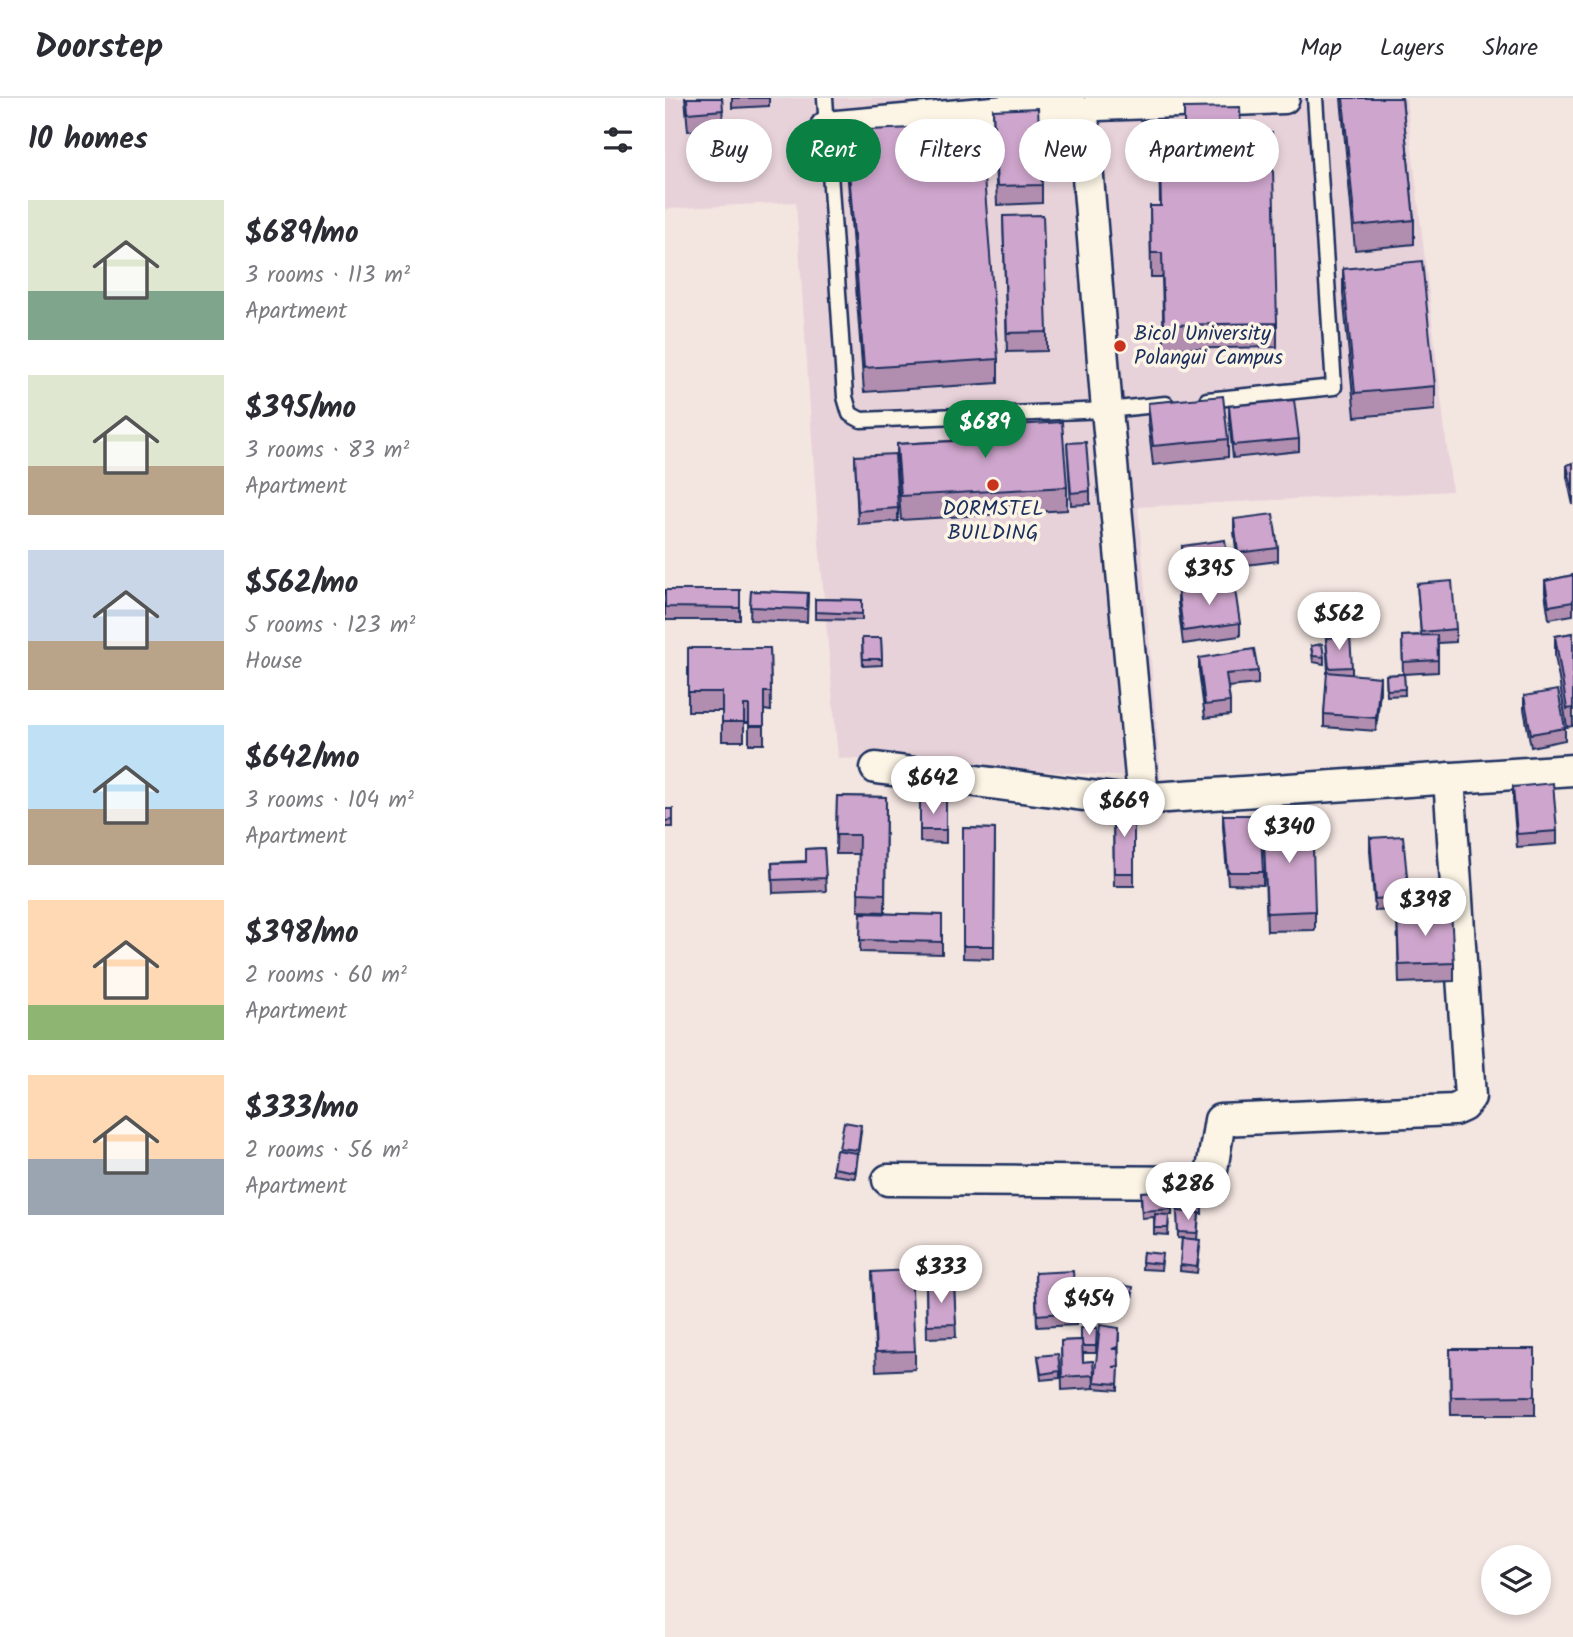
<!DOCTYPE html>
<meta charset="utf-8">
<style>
body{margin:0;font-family:Kalam,sans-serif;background:#f2f2f3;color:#2b2b33;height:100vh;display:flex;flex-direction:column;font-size:26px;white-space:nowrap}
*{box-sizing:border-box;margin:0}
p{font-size:23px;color:#7c7c81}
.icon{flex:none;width:38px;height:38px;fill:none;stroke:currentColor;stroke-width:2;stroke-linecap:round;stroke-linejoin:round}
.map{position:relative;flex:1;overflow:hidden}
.details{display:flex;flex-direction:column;background:#fff;width:665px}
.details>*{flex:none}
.guide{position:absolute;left:21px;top:21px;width:665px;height:63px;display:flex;gap:14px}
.buttons{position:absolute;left:816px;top:1447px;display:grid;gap:14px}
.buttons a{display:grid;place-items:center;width:70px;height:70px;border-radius:50%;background:#fff;box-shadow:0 4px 10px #0003;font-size:35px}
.price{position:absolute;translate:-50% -60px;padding:0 16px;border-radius:24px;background:#fff;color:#222;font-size:23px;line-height:46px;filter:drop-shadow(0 2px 4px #0008)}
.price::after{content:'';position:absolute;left:50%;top:42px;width:21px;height:16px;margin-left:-10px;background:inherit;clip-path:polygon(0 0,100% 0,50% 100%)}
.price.current{background:#0b8043;color:#fff}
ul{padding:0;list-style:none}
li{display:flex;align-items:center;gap:21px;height:175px;padding:0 28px}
li span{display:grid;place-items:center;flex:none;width:196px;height:140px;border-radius:0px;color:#555}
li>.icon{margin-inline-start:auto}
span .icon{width:84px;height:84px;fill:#fffc;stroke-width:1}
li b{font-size:30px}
h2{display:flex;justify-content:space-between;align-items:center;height:84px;padding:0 28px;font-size:30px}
.pill{padding:0 24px;border-radius:32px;background:#fff;box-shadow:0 4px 10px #0003;font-size:24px;line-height:63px}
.pill.current{background:#0b8043;color:#fff}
header{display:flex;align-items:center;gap:42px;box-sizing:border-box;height:98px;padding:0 35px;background:#fff;border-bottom:2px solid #e1e1e2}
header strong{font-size:33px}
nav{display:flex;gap:38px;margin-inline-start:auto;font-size:24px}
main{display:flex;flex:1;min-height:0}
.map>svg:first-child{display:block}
</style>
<header>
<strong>Doorstep</strong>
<nav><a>Map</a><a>Layers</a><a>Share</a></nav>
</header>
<main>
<section class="details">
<h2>10 homes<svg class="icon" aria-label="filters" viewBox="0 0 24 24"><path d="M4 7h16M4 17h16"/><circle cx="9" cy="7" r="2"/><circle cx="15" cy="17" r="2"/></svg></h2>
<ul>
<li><span style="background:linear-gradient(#dfe7d0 65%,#7fa58c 0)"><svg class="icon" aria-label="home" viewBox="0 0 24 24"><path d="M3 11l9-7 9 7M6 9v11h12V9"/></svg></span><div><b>$689/mo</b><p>3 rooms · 113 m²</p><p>Apartment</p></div></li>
<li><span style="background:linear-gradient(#dfe7d0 65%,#b9a48a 0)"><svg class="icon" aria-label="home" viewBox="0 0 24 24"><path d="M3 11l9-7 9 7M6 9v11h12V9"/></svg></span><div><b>$395/mo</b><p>3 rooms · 83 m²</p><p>Apartment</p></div></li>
<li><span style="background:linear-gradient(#c9d6e8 65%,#b9a48a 0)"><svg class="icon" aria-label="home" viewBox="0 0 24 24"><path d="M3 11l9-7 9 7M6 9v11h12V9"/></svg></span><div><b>$562/mo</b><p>5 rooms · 123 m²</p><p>House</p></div></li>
<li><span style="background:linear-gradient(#bfe0f5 60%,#b9a48a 0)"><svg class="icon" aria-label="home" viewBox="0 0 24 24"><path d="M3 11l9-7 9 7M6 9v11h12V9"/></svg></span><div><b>$642/mo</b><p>3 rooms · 104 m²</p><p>Apartment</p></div></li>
<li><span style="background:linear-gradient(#ffd9b3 75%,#8fb573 0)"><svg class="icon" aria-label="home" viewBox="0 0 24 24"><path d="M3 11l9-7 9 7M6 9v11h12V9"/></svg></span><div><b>$398/mo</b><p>2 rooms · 60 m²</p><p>Apartment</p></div></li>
<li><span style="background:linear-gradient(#ffd9b3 60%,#9aa5b1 0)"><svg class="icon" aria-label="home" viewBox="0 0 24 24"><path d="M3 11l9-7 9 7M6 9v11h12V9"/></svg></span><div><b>$333/mo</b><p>2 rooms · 56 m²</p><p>Apartment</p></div></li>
</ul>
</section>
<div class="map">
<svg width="908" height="1539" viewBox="0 0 908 1539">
<rect width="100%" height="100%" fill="#f3e5e0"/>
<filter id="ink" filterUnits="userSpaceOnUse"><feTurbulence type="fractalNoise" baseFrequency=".0143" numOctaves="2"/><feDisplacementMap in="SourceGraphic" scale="14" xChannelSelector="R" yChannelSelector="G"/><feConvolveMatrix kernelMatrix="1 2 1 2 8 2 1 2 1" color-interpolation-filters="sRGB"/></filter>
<g filter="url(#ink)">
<!-- built -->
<polygon fill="#e8d2da" points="0,0 741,0 787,393 473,409 496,681 173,660 154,444 131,104 0,111"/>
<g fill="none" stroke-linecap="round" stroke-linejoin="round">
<!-- lane casing -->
<g stroke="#1b2f5e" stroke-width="19">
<g id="lane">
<polyline points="160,0 180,299 185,316 196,322 442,312 501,306"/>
<polyline points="542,302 669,289 650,0"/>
</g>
</g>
<!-- street casing -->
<g stroke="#1b2f5e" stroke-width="35">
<g id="street">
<polyline points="433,7 619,0"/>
<polyline points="418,18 442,312 478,700"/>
<polyline points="161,29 406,7"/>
<polyline points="211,670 457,702 908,672"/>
<polyline points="223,1082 545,1084 555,1022 789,1012 798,1008 805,999 784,680"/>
</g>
</g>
<!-- lane -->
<use href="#lane" stroke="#fcf5e5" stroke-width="14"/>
<!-- street -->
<use href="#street" stroke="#fcf5e5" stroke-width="30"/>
</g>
<!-- wall -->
<g fill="#b18eaf" stroke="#1b2f5e" stroke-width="2">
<polygon points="20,0 57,0 58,31 23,33"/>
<polygon points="67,0 104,0 104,8 67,10"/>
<polygon points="676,0 737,0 749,122 749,146 690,152"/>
<polygon points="519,10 576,35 612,225 612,249 499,251 497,179 486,179 485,108 495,108 494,35 519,35"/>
<polygon points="328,12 377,87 377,105 332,107"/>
<polygon points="181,33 333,261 333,285 199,294 181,57"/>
<polygon points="338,118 382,234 382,253 342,254"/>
<polygon points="678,171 770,288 770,312 690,319 678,195"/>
<polygon points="483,305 563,341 563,359 488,367 483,323"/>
<polygon points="564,308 634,341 634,353 568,360 564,321"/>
<polygon points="287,325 334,328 402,389 402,412 236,422 232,370 232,346 287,343"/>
<polygon points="402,345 425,393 425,406 406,407"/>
<polygon points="190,358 233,410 233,423 193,426"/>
<polygon points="908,365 908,407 902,379 902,367"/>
<polygon points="569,421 613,450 613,463 573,468 569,434"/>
<polygon points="517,448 564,469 564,482 531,486 529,477 520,479 517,460"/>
<polygon points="908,477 908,517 884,521 880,495 880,483"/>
<polygon points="752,486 791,531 791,544 773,545 773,574 739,576 740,597 722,598 721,577 738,576 737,538 756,537"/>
<rect x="0" y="492" width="75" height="30"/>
<polygon points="86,493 143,495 142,524 85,522"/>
<polygon points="513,493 575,525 575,538 518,546 513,505"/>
<polygon points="150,501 197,502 197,522 150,521"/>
<polygon points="908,535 908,628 902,629 890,557 890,538"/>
<polygon points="197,540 216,540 217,567 198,568"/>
<polygon points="661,540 687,569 687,576 715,592 711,633 659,629 659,616 663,574"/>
<polygon points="646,548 659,559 659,566 648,564"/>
<polygon points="23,550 105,550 106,613 99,612 99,646 84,646 84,625 79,625 79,643 57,643 57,613 23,613"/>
<polygon points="534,560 593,573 593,586 563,589 565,604 565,617 540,620 534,573"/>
<polygon points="859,598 900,630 900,642 866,649 859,611"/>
<polygon points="848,689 892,733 892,746 852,749 848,701"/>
<polygon points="172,698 221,699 220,814 193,813 194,756 171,756"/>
<polygon points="255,703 281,703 281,745 255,744"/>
<polygon points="448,707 469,708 469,788 449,788"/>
<rect x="0" y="711" width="8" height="18"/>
<polygon points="558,717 598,774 598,787 563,786 558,729"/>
<polygon points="598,720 650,813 650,832 602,833"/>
<polygon points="298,730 330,731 329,861 298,860"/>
<polygon points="705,740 744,798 744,811 710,813 705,753"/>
<polygon points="159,750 161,793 108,795 107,765 141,763 141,751"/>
<polygon points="732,814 789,865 789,883 734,885"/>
<polygon points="196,815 277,817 277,856 195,854"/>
<polygon points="196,1033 190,1080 168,1077 168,1070 174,1050"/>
<polygon points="537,1090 537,1116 534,1116 532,1142 513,1140 512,1091"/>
<polygon points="476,1101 507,1111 507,1117 502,1117 504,1117 503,1137 489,1136 489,1119 477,1120"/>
<polygon points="517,1140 535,1149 532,1175 515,1173"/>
<polygon points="478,1154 497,1163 496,1172 477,1171"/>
<polygon points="207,1174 250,1253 250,1271 211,1273"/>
<polygon points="370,1175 411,1214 411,1227 372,1229"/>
<polygon points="431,1184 448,1192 447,1202 443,1202 442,1217 426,1216 426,1210 430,1197"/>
<polygon points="261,1188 289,1188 291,1239 262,1240"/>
<polygon points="468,1195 465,1210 452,1207 452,1201"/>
<polygon points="432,1230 431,1255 418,1255 418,1264 428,1263 429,1290 397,1292 396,1243 416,1242"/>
<polygon points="454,1230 453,1292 429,1290 429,1284"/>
<polygon points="785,1251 870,1251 870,1317 786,1317"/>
<polygon points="373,1258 395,1273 395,1280 376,1282"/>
</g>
<!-- shaded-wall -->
<polygon fill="#90748f" stroke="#1b2f5e" stroke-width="2" points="715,579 715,592 711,633 711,620"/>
<!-- building -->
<g fill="#cea5cc" stroke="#1b2f5e" stroke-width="2">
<polygon points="22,0 57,0 58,12 23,15"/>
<polygon points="678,0 737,0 749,122 690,128"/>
<polygon points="575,9 576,35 607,34 612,225 499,227 497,155 486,155 485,108 496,108 494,35 519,35 519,10"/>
<polygon points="373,10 377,87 332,88 328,12"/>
<polygon points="315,27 333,261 199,270 181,33"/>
<polygon points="378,117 382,234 342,235 338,118"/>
<polygon points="757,163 770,288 690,295 678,171"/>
<polygon points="558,298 563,341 488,348 483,305"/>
<polygon points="629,302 634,341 568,347 564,308"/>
<polygon points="334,322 334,328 397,324 402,389 236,398 232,346 288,343 287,325"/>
<polygon points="421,344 425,393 406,395 402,345"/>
<polygon points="230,356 233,410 193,413 190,358"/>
<polygon points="908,365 908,395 902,367"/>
<polygon points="608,416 613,450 573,455 569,421"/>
<polygon points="560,442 564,469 531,474 529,465 520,466 517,448"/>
<polygon points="908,477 908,504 884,508 880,483"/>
<polygon points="787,483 791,531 756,534 752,486"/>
<polygon points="569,485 575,525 518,533 513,493"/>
<polygon points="0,492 75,492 75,510 0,509"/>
<polygon points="86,493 143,495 142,511 85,509"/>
<polygon points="150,501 197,502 197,516 150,514"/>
<polygon points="908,535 908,610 902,611 890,538"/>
<polygon points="772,537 773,562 738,564 737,538"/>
<polygon points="685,538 687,569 664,570 661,540"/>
<polygon points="197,540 216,540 217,561 198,561"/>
<polygon points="657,546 659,559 648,558 646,548"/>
<polygon points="23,550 105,550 106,594 99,594 99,628 84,628 84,607 79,607 79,624 57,624 57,594 23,594"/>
<polygon points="589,551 593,573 561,576 565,604 540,607 534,560"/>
<polygon points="662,574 715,579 711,620 659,616"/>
<polygon points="739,576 740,591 722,592 721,577"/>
<polygon points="893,592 900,630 866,636 859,598"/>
<polygon points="888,685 892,733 852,736 848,689"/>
<polygon points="172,698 221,699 220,796 193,795 194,737 171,737"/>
<rect x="255" y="703" width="26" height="29"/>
<polygon points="448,707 469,708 469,775 449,775"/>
<polygon points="0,711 8,711 8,722 0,723"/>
<polygon points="558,717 595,717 598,774 563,774"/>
<polygon points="647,719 650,813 602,815 598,720"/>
<polygon points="298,730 330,731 329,848 298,848"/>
<polygon points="738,738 744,798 710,801 705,740"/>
<polygon points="159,750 161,780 108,782 107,765 141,764 141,751"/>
<polygon points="786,812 789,865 734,867 732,814"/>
<polygon points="196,815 277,817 277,844 195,842"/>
<polygon points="179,1024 196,1027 193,1052 174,1050"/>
<polygon points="171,1052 192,1055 190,1074 168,1070"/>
<polygon points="537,1090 537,1110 513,1110 512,1091"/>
<polygon points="505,1092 507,1111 477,1113 476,1094"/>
<polygon points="512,1113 534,1115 532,1135 513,1134"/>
<polygon points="490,1116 504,1117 503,1130 489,1130"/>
<polygon points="517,1140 535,1142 532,1169 515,1167"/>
<polygon points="478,1154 497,1156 496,1166 477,1164"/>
<polygon points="246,1172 250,1253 211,1254 207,1174"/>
<polygon points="408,1173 411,1214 372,1217 370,1175"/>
<polygon points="431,1184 448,1185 447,1196 430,1194"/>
<polygon points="455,1187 468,1189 465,1204 452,1201"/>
<polygon points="261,1188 289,1188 291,1226 262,1227"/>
<polygon points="428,1197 443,1200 442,1211 426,1210"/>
<polygon points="435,1227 454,1230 453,1249 447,1251 453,1251 454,1268 448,1269 454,1269 453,1286 429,1284"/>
<polygon points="416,1230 432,1230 431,1248 417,1248 417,1242 416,1242"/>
<polygon points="417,1242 418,1264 428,1263 429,1277 397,1279 396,1243"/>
<polygon points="785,1251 870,1251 870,1298 786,1299"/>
<polygon points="393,1256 395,1273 376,1276 373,1258"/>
</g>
</g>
<!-- markers -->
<g fill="#c8321e" stroke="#fcf5e5" stroke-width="2.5">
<circle cx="455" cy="248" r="7"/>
<circle cx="328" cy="387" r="7"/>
</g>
<g text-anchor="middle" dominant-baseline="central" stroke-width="7" stroke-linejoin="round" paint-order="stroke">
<!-- poi labels -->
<g font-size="21" fill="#1b2f5e" stroke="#fcf5e5" text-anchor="start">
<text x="469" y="236">Bicol University<tspan x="469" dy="24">Polangui Campus</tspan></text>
<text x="328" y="411" text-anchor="middle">DORMSTEL<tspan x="328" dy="24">BUILDING</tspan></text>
</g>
</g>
</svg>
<div class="buttons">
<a><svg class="icon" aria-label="layers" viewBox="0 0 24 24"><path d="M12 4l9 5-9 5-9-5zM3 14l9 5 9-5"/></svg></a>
</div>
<b class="price current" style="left:320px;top:362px">$689</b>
<b class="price" style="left:544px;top:509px">$395</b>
<b class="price" style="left:674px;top:554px">$562</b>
<b class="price" style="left:268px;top:718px">$642</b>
<b class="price" style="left:459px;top:741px">$669</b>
<b class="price" style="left:624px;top:767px">$340</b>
<b class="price" style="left:760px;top:840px">$398</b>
<b class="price" style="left:523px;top:1124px">$286</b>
<b class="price" style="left:276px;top:1207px">$333</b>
<b class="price" style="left:424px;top:1239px">$454</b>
<div class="guide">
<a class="pill">Buy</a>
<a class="pill current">Rent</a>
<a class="pill">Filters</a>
<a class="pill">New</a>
<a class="pill">Apartment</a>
</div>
</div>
</main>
